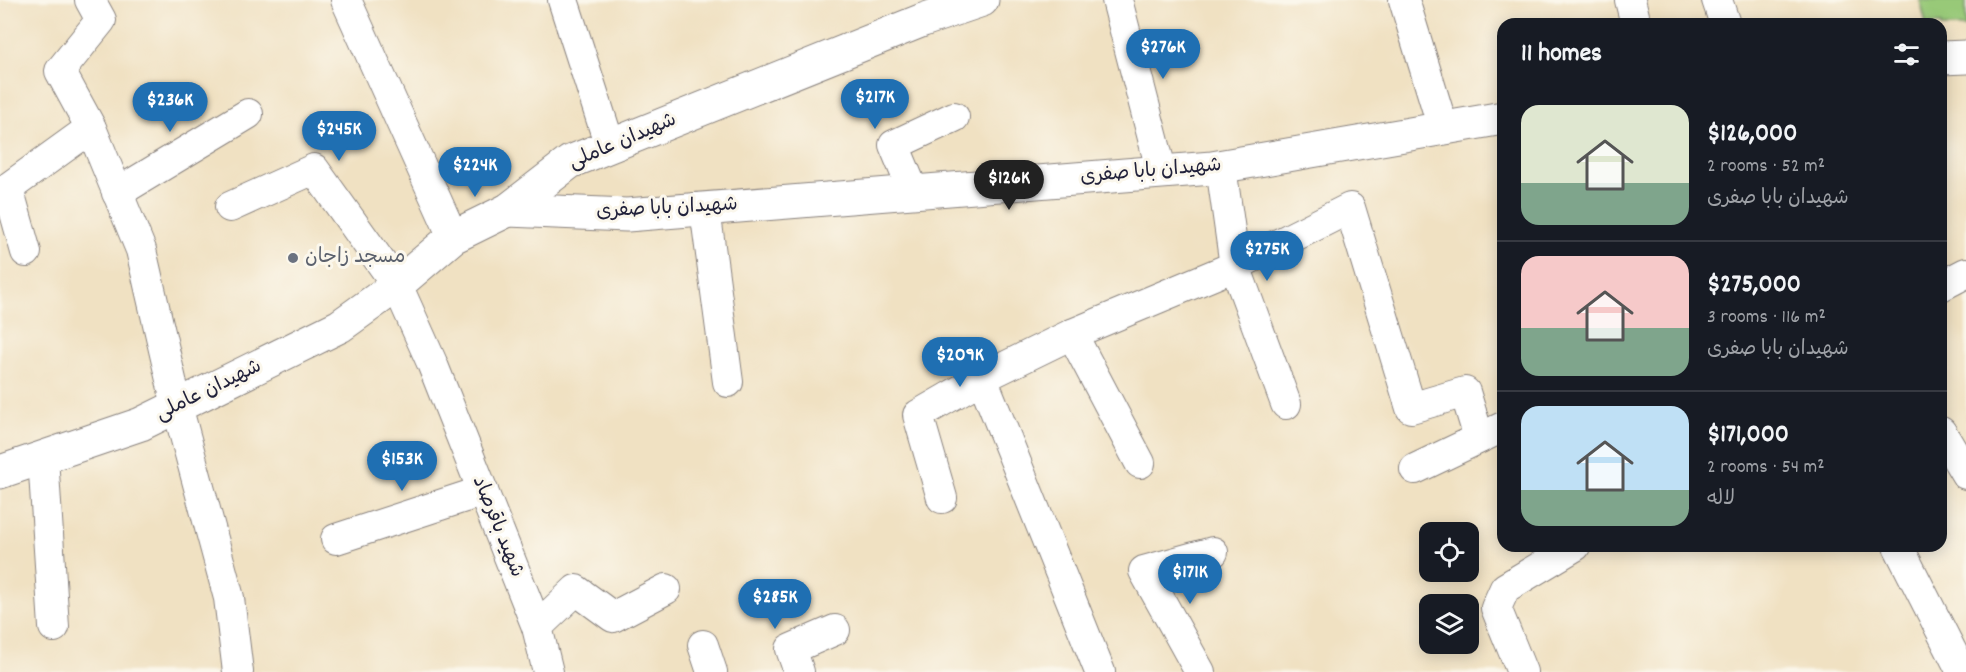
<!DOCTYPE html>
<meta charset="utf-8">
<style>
body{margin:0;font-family:Dekko,"Playpen Sans Arabic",sans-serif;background:#20242c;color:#f1f3f6;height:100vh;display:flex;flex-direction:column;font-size:22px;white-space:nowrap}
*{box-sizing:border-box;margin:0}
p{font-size:20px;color:#9ea1a6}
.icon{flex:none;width:33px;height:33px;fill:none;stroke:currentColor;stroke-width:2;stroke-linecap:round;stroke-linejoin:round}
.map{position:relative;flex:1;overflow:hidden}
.panel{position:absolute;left:1497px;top:18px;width:450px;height:534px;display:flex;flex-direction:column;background:#171b24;border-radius:18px;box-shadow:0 3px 15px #0003}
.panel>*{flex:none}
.controls{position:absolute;left:1419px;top:522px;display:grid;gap:12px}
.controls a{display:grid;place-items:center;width:60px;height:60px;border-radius:12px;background:#171b24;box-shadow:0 3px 15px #0003;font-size:30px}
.price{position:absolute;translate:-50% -51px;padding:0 14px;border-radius:21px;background:#1f6fb2;color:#fff;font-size:20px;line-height:39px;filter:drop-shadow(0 2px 3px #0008)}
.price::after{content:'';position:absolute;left:50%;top:36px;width:18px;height:14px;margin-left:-9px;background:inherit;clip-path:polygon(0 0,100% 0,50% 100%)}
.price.selected{background:#222;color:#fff}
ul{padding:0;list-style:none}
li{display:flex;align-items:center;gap:18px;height:150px;padding:0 24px}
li+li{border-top:2px solid #363941}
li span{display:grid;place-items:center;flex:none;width:168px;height:120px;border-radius:18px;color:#555}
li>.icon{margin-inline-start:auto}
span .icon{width:72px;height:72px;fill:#fffc;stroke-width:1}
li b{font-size:26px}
h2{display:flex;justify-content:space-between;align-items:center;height:72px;padding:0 24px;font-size:26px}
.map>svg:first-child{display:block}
</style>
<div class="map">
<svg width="1966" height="672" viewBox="0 0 1966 672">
<rect width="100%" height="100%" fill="#fbf7ec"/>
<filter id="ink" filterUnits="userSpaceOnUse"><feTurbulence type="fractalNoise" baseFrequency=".0167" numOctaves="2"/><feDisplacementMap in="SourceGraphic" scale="12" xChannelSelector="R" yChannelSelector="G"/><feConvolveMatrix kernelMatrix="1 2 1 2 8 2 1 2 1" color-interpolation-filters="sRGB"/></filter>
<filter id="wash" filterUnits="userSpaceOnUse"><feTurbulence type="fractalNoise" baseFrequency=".008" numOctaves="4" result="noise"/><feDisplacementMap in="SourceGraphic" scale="24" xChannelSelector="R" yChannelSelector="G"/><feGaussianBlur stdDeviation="1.35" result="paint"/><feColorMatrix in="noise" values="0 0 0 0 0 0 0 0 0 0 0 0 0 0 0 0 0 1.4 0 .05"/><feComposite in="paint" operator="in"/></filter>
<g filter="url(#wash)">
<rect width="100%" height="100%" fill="#f0e1c2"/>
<!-- green -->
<polygon fill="#98c978" stroke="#5d765a" stroke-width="1.5" points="1920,0 1966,0 1966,27 1941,27 1941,24 1926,24"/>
</g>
<g filter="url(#ink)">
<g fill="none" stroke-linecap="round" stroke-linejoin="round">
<!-- minor casing -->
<g stroke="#89827e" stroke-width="32">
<g id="minor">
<polyline points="90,0 101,20 60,71 91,128 141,250 177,406 229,598 238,672"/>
<polyline points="346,0 453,237"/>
<polyline points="563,0 610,146"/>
<polyline points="1117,0 1162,173"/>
<polyline points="1404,0 1443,128"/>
<polyline points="1630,0 1636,24"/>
<polyline points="1717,0 1725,24"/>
<polyline points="1221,167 1235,266 1286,404"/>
<polyline points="117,193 248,114"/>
<polyline points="914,193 894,145 954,117"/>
<polyline points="230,207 314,169 397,285 432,363 537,627 548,672"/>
<polyline points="705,209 728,382"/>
<polyline points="26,252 8,188 91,128"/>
<polyline points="1941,286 1966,273"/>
<polyline points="1072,334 1140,463"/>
<polyline points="1941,432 1966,474"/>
<polyline points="43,457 54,627"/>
<polyline points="1415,469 1503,427"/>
<polyline points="942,498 918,415 982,378"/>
<polyline points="336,539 483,491"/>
<polyline points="1898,546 1962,672"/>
<polyline points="537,627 576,590 613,617 666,589"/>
<polyline points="703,645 712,672"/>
<polyline points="799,672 791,649 835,630"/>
<polyline points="1100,672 982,378 1072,334 1235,266 1350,208 1411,408 1465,392 1479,438"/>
<polyline points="1200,672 1144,571 1213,552"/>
<polyline points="1522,672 1496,608 1505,588 1575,546"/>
</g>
</g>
<!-- tertiary casing -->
<g stroke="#89827e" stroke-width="35">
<g id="tertiary">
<polyline points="1941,58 1966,57"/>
<polyline points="508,210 627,215 1212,168 1503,118"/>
<polyline points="0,472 141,424 340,326 397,285 453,237 508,210 570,162 923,20 982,0"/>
</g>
</g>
<!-- minor -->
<use href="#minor" stroke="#fff" stroke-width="30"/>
<!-- tertiary -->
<use href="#tertiary" stroke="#fff" stroke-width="33"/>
</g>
</g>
<!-- markers -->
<circle fill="#6b7280" stroke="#fbf7ec" stroke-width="2" cx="293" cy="258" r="6"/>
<g text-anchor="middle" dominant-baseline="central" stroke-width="6" stroke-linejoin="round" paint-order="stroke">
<!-- street labels -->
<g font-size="20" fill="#22223b" stroke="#fbf7ec">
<text transform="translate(623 142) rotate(-23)">شهیدان عاملی</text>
<text transform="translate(1151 172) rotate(-5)">شهیدان بابا صفری</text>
<text transform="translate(667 209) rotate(-3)">شهیدان بابا صفری</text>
<text transform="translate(209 391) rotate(-26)">شهیدان عاملی</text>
<text transform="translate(497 527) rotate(68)">شهید باقرصاد</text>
</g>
<!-- worship labels -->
<g font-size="20" fill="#5b616d" stroke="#fbf7ec" text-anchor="start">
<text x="305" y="258">مسجد زاجان</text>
</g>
</g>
</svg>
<div class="controls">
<a><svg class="icon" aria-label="locate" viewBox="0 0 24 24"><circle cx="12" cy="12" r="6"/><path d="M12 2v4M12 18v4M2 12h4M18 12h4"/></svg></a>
<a><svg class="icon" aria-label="layers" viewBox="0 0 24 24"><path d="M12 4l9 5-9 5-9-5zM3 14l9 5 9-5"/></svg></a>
</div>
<b class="price" style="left:1163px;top:80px">$276K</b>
<b class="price" style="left:875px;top:130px">$217K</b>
<b class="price" style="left:170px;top:133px">$236K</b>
<b class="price" style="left:339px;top:162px">$245K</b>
<b class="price" style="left:475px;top:198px">$224K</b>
<b class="price selected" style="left:1009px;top:211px">$126K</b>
<b class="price" style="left:1267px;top:282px">$275K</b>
<b class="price" style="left:960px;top:388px">$209K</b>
<b class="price" style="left:402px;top:492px">$153K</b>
<b class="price" style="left:1190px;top:605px">$171K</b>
<b class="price" style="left:775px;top:630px">$285K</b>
<section class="panel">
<h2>11 homes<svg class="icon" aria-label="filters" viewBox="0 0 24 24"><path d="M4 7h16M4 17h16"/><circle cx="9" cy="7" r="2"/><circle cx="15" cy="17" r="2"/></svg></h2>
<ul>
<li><span style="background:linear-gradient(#dfe7d0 65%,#7fa58c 0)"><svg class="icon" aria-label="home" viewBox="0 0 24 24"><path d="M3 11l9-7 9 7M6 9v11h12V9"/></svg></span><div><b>$126,000</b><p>2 rooms · 52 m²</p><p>شهیدان بابا صفری</p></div></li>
<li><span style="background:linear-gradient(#f6c9c9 60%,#7fa58c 0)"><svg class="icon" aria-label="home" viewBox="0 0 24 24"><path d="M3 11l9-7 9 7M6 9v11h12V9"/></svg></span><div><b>$275,000</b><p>3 rooms · 116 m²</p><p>شهیدان بابا صفری</p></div></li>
<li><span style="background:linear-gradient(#bfe0f5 70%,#7fa58c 0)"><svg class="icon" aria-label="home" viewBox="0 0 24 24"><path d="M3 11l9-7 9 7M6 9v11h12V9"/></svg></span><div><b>$171,000</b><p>2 rooms · 54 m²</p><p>لاله</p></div></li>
</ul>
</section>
</div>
